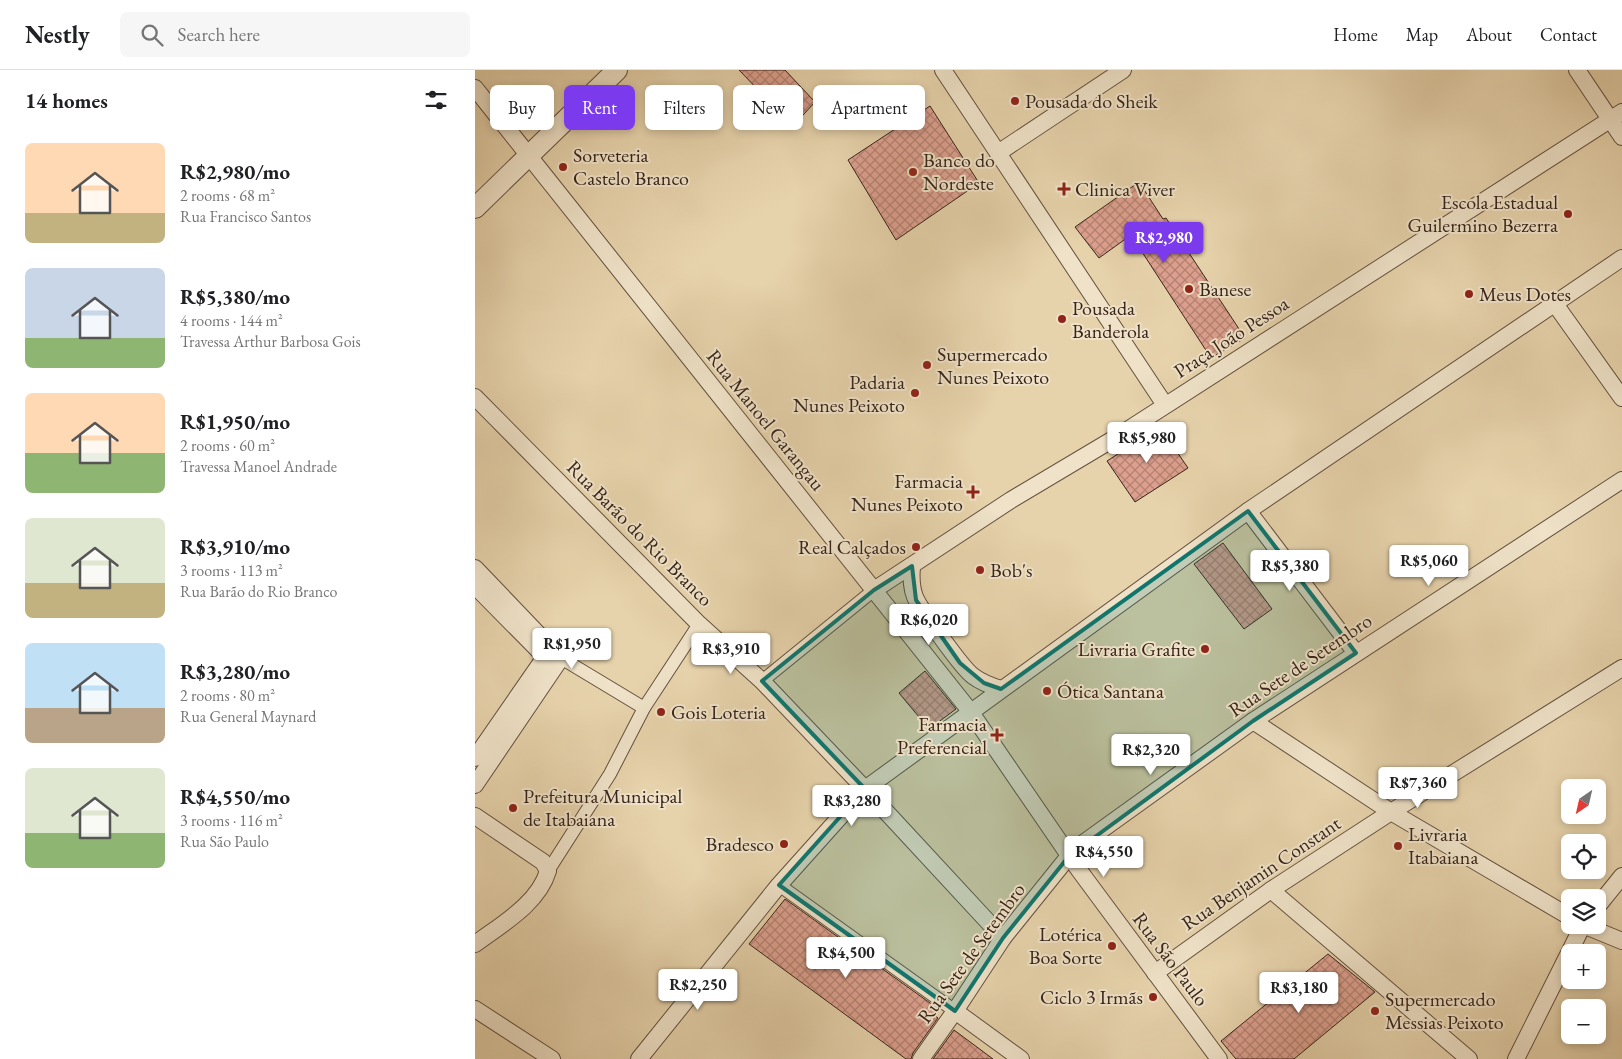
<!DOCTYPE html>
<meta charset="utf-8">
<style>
body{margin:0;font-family:"EB Garamond",serif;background:#f6f6f6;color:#202124;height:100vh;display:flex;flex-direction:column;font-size:19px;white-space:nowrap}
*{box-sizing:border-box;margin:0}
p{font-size:16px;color:#757577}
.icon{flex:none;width:28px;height:28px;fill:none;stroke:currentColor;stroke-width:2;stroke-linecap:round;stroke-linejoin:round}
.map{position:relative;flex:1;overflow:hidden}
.side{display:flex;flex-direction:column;background:#fff;width:475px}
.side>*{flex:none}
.top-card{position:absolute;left:15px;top:15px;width:475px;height:45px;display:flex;gap:10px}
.needle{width:32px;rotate:214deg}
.buttons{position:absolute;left:1086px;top:709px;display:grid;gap:10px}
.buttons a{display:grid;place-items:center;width:45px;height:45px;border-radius:8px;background:#fff;box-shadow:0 2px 8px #0003;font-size:25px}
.price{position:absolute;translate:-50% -42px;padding:0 11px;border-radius:5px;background:#fff;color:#222;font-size:16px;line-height:32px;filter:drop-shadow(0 1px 2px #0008)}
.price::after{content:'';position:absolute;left:50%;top:30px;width:15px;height:11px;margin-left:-8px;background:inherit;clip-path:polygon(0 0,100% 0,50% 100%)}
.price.active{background:#7c3aed;color:#fff}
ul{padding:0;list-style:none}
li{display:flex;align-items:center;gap:15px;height:125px;padding:0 25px}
li span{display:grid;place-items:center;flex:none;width:140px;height:100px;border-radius:8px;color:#555}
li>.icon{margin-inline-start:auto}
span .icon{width:60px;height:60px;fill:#fffc;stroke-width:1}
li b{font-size:21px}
h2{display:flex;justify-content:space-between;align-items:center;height:60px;padding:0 25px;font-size:21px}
.chip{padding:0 18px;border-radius:8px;background:#fff;box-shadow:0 2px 8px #0003;font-size:18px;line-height:45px}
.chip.active{background:#7c3aed;color:#fff}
header{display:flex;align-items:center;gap:30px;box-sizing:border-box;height:70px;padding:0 25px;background:#fff;border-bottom:1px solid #e0e0e0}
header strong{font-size:24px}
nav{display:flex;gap:28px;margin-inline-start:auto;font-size:18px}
.search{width:350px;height:45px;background:#f6f6f6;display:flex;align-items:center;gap:12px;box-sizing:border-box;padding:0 18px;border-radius:8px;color:#757577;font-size:19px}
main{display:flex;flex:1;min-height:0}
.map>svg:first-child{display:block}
</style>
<header>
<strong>Nestly</strong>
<div class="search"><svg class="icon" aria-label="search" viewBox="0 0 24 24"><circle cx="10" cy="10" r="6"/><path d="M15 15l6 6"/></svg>Search here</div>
<nav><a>Home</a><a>Map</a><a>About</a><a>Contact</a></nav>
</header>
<main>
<section class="side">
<h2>14 homes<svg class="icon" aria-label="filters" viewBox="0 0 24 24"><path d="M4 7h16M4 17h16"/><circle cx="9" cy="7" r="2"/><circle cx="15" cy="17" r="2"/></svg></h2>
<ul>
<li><span style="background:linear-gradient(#ffd9b3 70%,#c2b280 0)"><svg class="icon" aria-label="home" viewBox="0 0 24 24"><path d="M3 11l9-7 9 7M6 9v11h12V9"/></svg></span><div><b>R$2,980/mo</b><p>2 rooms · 68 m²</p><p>Rua Francisco Santos</p></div></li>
<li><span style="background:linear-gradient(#c9d6e8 70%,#8fb573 0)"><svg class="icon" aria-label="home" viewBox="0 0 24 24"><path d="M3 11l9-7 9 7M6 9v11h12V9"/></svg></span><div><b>R$5,380/mo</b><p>4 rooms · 144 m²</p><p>Travessa Arthur Barbosa Gois</p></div></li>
<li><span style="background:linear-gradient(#ffd9b3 60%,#8fb573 0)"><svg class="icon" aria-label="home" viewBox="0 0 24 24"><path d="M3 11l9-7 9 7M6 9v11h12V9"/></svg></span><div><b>R$1,950/mo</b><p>2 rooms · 60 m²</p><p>Travessa Manoel Andrade</p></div></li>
<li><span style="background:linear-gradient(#dfe7d0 65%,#c2b280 0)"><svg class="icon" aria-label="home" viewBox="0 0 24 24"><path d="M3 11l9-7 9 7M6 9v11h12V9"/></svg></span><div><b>R$3,910/mo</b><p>3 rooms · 113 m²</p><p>Rua Barão do Rio Branco</p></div></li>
<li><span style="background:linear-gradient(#bfe0f5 65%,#b9a48a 0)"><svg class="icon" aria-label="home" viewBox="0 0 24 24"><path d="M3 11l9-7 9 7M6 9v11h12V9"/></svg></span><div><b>R$3,280/mo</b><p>2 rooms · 80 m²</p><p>Rua General Maynard</p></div></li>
<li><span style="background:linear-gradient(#dfe7d0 65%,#8fb573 0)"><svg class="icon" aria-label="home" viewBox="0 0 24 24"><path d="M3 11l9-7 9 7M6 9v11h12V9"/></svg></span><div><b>R$4,550/mo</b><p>3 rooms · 116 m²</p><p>Rua São Paulo</p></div></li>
</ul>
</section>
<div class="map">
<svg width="1147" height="989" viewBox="0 0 1147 989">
<defs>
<pattern id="building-cross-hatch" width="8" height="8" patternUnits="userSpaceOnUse" patternTransform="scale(1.25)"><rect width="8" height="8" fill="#dda08e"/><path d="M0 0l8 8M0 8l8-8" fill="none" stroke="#b48273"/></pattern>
</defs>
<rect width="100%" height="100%" fill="#e6d2ab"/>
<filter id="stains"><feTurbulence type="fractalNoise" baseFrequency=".004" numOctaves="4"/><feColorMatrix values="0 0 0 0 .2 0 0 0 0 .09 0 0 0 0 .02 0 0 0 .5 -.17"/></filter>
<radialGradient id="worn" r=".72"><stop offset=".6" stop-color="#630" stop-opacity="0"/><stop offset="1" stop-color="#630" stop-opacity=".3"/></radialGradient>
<!-- building -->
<g fill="url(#building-cross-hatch)" stroke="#38241a">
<polygon points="264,0 310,0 340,32 318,56"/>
<polygon points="455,36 504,113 421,170 373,90"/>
<polygon points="664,112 688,149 691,148 770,268 736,288 656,165 624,188 600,157"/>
<polygon points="685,357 713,398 660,432 632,391"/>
<polygon points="748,473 797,539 769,559 719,494"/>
<polygon points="450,601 481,639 454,659 424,623"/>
<polygon points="310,829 462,938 458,944 463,948 438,983 436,989 431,989 274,874"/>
<polygon points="853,884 900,922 819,989 761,989 746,971"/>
<polygon points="479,960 518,989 458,989"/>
</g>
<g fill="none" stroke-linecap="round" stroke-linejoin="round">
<!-- pedestrian casing -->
<g stroke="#64503e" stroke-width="14">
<g id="pedestrian">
<polyline points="86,588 169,638"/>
<polyline points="287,611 399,520"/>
<polyline points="73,801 135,704 169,638 224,554"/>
<polyline points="304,815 480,941"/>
</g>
</g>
<!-- minor casing -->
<g stroke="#64503e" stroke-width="18">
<g id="minor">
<polyline points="468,0 690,335"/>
<polyline points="1102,0 1147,67"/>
<polyline points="0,18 495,641 604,800 744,989"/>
<polyline points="523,83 648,0"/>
<polyline points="1080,234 1147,328"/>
<polyline points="0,327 224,554 287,611 390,719 528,868"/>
<polyline points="773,441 881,583"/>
<path d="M 437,496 C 436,507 436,517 440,527 C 445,539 487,598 498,606 C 506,612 516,616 526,619"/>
<polyline points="0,498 86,588 0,715"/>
<polyline points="0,516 70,587 0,688"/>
<polyline points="399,520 536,430 640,368 1147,42"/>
<polyline points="778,651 916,742 1095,847"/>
<path d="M 0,746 L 68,792 L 73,801 C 63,834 27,854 0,874"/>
<polyline points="796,820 994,989"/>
<polyline points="1122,837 1147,806"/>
<polyline points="1108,855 1147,871"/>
<polyline points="680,903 796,820 916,742 1147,598"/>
<polyline points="0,939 77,989"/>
<polyline points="480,941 546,989"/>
<polyline points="164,989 304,815 390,719 773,441 1147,188"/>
<polyline points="446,989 480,941 528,868 594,786 607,774 778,651 1147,410"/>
<polyline points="1041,989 1108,855"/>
</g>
</g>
<!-- tertiary casing -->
<g stroke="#64503e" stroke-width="22">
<polyline id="tertiary" points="0,138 142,0"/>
</g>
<!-- pedestrian -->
<use href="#pedestrian" stroke="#efe2c8" stroke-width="12"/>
<!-- minor -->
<use href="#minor" stroke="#efe2c8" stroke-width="16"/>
<!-- tertiary -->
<use href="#tertiary" stroke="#efe2c8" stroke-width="20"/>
</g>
<!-- marked area -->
<path fill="#0f766e" fill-opacity="0.2" stroke="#0f766e" stroke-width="4" stroke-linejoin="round" d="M 773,441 L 881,583 L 778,651 L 594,786 L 528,868 L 480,941 L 304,815 L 390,719 L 287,611 L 399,520 L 437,496 L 441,530 L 485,593 L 509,613 L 526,619 Z"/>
<!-- markers -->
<g fill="#8f2418" stroke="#efe2c8" stroke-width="2">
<circle cx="540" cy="31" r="5"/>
<circle cx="88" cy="97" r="5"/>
<circle cx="438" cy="102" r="5"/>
<path d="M586.5 111.5h5v5h5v5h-5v5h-5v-5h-5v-5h5z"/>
<circle cx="1093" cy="144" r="5"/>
<circle cx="714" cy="219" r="5"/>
<circle cx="994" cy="224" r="5"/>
<circle cx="587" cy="249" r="5"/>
<circle cx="452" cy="295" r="5"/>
<circle cx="440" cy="323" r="5"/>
<path d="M495.5 414.5h5v5h5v5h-5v5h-5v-5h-5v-5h5z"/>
<circle cx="441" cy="477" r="5"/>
<circle cx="505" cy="500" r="5"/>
<circle cx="730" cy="579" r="5"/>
<circle cx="572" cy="621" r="5"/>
<circle cx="186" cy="642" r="5"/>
<path d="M519.5 657.5h5v5h5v5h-5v5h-5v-5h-5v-5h5z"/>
<circle cx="38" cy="738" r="5"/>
<circle cx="309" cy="774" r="5"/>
<circle cx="923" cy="776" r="5"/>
<circle cx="637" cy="876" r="5"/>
<circle cx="678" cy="927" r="5"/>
<circle cx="900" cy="941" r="5"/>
</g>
<g text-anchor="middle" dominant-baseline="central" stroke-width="4" stroke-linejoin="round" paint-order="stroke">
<!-- poi labels -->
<g font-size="20" fill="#38241a" stroke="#efe2c8" text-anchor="start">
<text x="550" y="31">Pousada do Sheik</text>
<text x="98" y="85">Sorveteria<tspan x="98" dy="23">Castelo Branco</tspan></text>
<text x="448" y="90">Banco do<tspan x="448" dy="23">Nordeste</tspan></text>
<text x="600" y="119">Clinica Viver</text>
<text x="1083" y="132" text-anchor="end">Escola Estadual<tspan x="1083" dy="23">Guilermino Bezerra</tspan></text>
<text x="724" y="219">Banese</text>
<text x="1004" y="224">Meus Dotes</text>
<text x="597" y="238">Pousada<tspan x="597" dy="23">Banderola</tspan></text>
<text x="462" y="284">Supermercado<tspan x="462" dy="23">Nunes Peixoto</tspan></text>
<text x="430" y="312" text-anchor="end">Padaria<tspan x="430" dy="23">Nunes Peixoto</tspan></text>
<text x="488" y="411" text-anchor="end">Farmacia<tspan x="488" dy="23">Nunes Peixoto</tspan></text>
<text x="431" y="477" text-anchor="end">Real Calçados</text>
<text x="515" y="500">Bob's</text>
<text x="720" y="579" text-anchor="end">Livraria Grafite</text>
<text x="582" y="621">Ótica Santana</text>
<text x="196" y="642">Gois Loteria</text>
<text x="512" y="654" text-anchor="end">Farmacia<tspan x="512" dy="23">Preferencial</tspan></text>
<text x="48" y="726">Prefeitura Municipal<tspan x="48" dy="23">de Itabaiana</tspan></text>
<text x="933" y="764">Livraria<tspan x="933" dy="23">Itabaiana</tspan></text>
<text x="299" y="774" text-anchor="end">Bradesco</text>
<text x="627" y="864" text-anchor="end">Lotérica<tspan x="627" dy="23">Boa Sorte</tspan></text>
<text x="668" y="927" text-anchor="end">Ciclo 3 Irmãs</text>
<text x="910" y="929">Supermercado<tspan x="910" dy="23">Messias Peixoto</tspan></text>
</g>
<!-- street labels -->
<g font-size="20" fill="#38241a" stroke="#efe2c8">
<text transform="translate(756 267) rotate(-33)">Praça João Pessoa</text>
<text transform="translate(291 350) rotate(51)">Rua Manoel Garangau</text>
<text transform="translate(165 463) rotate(45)">Rua Barão do Rio Branco</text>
<text transform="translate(825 595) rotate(-34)">Rua Sete de Setembro</text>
<text transform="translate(786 803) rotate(-34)">Rua Benjamin Constant</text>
<text transform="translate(496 883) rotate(-54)">Rua Sete de Setembro</text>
<text transform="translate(696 889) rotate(53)">Rua São Paulo</text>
</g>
</g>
<rect width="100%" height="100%" filter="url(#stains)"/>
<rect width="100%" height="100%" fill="url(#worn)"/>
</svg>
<div class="buttons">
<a><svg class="needle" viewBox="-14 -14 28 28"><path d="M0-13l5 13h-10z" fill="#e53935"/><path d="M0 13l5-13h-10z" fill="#757577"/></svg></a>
<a><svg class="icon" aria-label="locate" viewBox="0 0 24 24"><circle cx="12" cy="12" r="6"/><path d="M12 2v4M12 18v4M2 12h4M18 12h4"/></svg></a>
<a><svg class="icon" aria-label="layers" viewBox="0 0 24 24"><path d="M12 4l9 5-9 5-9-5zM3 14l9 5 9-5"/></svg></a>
<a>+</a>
<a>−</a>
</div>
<b class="price active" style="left:689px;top:194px">R$2,980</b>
<b class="price" style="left:672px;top:394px">R$5,980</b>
<b class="price" style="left:954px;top:517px">R$5,060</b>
<b class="price" style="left:815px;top:522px">R$5,380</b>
<b class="price" style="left:454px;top:576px">R$6,020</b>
<b class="price" style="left:97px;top:600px">R$1,950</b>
<b class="price" style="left:256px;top:605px">R$3,910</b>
<b class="price" style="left:676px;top:706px">R$2,320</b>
<b class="price" style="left:943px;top:739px">R$7,360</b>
<b class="price" style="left:377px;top:757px">R$3,280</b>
<b class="price" style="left:629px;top:808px">R$4,550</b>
<b class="price" style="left:371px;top:909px">R$4,500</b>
<b class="price" style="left:223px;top:941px">R$2,250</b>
<b class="price" style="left:824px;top:944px">R$3,180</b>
<div class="top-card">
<a class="chip">Buy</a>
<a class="chip active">Rent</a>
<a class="chip">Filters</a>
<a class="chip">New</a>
<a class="chip">Apartment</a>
</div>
</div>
</main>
